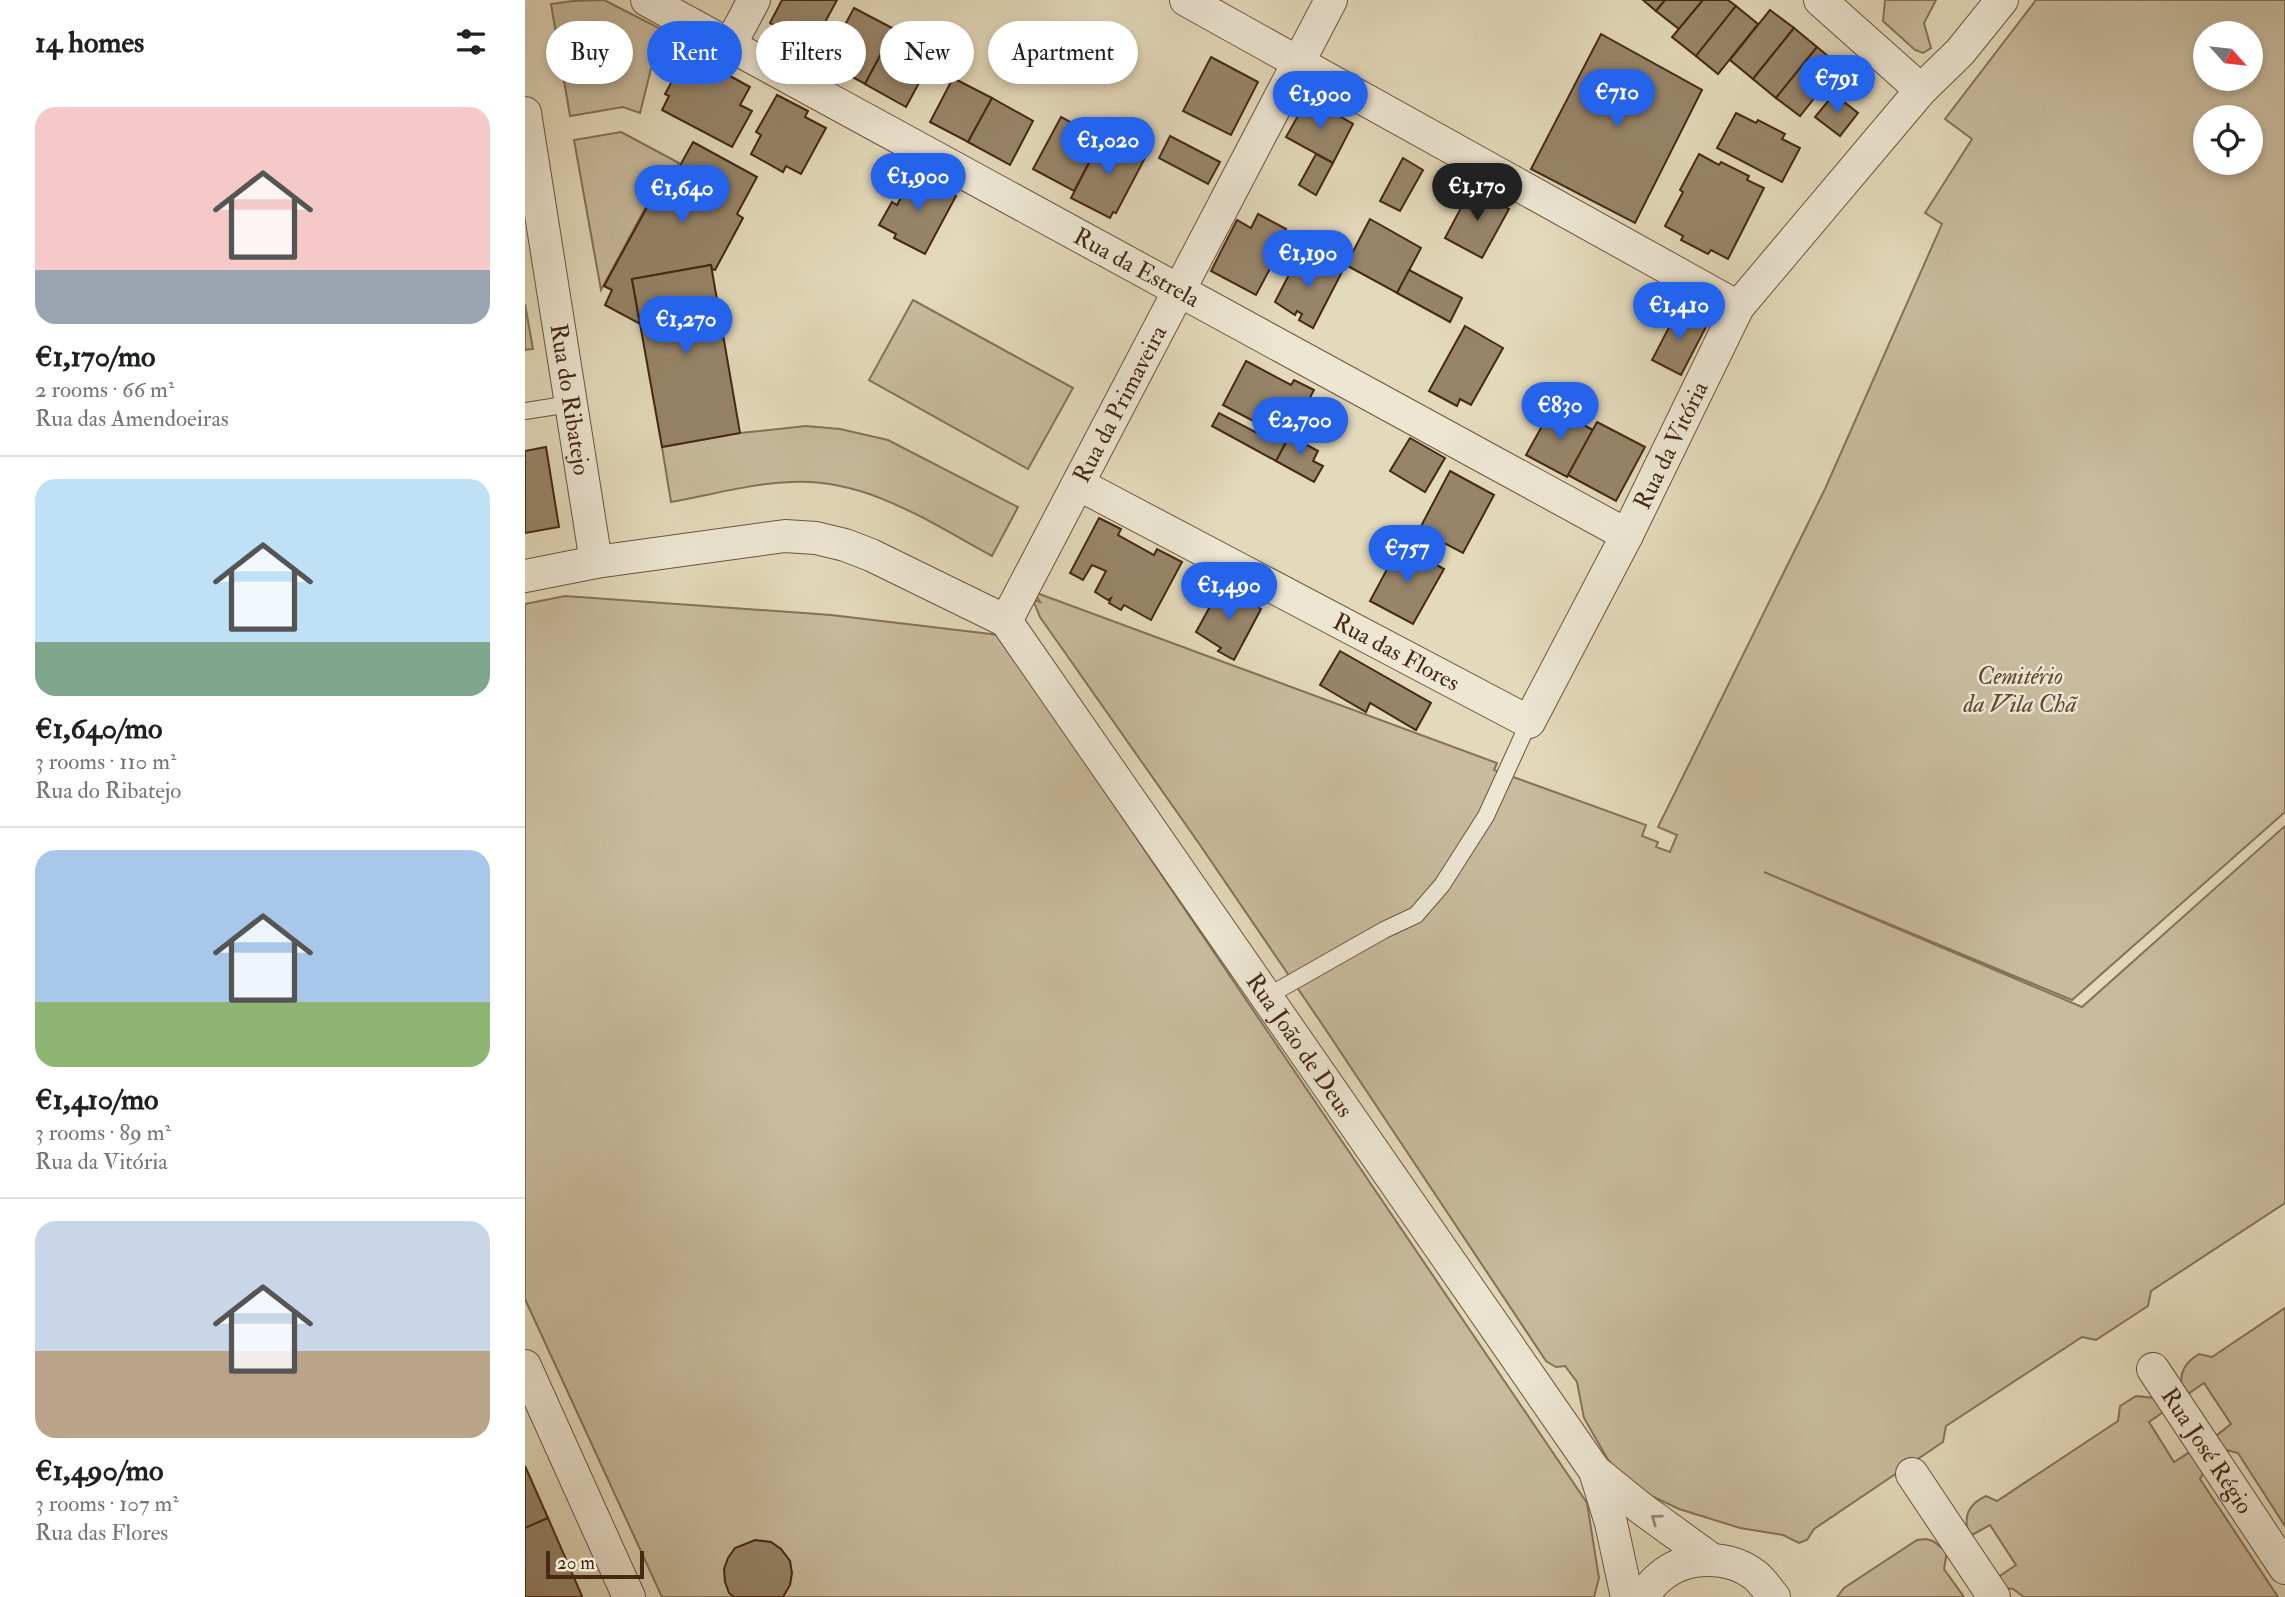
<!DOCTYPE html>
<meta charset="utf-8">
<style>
body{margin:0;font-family:"IM FELL Double Pica",serif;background:#f2f2f2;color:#202124;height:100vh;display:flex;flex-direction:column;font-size:26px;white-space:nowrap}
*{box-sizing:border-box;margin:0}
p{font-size:23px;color:#757577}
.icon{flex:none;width:38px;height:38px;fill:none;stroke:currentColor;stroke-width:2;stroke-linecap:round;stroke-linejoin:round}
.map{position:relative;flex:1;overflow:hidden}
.sheet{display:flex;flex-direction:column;background:#fff;width:525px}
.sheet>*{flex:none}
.hud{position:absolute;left:21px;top:21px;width:665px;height:63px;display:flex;gap:14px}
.needle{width:46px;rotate:117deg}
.fabs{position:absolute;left:1668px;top:21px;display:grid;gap:14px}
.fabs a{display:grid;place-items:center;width:70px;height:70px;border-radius:50%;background:#fff;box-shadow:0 4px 10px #0003;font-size:35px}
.scale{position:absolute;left:21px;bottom:18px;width:98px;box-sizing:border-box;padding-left:7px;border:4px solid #452913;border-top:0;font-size:19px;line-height:24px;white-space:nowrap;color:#452913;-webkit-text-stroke:5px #ede6d3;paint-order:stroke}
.price{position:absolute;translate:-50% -60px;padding:0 16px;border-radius:24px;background:#2563eb;color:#fff;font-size:23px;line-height:46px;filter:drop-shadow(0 2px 4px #0008)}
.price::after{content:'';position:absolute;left:50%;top:42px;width:21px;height:16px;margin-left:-10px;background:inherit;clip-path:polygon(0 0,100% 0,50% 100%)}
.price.selected{background:#222;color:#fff}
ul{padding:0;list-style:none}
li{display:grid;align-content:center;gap:14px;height:371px;padding:0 35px}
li+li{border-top:2px solid #e0e0e0}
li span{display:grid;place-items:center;height:217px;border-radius:21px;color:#555}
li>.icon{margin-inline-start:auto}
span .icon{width:126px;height:126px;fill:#fffc;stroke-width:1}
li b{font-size:30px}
h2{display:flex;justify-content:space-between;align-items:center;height:84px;padding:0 35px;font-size:30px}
.pill{padding:0 24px;border-radius:32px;background:#fff;box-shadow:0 4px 10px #0003;font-size:24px;line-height:63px}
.pill.selected{background:#2563eb;color:#fff}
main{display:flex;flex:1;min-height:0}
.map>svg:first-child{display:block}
</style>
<main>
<section class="sheet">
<h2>14 homes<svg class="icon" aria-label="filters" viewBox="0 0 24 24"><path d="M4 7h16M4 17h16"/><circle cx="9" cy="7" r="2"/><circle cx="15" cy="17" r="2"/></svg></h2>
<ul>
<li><span style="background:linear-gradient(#f6c9c9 75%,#9aa5b1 0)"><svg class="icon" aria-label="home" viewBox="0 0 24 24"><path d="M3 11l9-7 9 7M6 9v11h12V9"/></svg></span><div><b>€1,170/mo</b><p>2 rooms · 66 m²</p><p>Rua das Amendoeiras</p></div></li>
<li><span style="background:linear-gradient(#bfe0f5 75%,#7fa58c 0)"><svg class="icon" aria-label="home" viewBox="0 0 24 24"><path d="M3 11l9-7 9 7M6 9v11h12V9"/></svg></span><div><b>€1,640/mo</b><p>3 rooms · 110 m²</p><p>Rua do Ribatejo</p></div></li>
<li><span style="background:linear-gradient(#a9c7e8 70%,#8fb573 0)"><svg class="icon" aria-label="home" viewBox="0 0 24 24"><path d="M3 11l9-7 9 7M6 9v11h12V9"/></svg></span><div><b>€1,410/mo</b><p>3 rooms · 89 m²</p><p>Rua da Vitória</p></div></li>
<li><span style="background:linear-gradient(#c9d6e8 60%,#b9a48a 0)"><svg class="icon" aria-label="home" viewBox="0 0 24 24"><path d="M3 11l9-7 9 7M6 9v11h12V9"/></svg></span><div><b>€1,490/mo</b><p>3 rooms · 107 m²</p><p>Rua das Flores</p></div></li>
</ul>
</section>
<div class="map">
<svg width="1760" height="1597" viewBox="0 0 1760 1597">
<rect width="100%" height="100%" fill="#e3d9bb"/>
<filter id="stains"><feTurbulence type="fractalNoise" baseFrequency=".00286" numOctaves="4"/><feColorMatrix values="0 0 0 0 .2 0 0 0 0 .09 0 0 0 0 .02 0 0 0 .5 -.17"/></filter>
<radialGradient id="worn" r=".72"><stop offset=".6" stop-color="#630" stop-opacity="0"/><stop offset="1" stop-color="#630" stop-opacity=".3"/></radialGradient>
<!-- green -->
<g fill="#c8bb9e" stroke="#867258" stroke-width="2" fill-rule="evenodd">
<polygon points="79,0 136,29 115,113 98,107 45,116 26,4 48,1"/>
<polygon points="1360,0 1411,0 1399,23 1406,48 1398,53 1390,50 1358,21"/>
<path d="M 1511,0 L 1760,0 L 1760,812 L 1547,1000 L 1239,872 L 1557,1007 L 1760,826 L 1760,1203 L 1626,1291 L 1623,1306 L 1571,1340 L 1557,1337 L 1421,1426 L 1418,1442 L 1289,1529 L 1282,1540 L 1274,1543 L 1258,1535 L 1215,1528 L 1154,1509 L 1122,1494 L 1092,1471 L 1082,1458 L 1059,1418 L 1052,1382 L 1040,1366 L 1031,1367 L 1021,1361 L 799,1027 L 673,842 L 515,617 L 508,600 L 515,602 L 509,592 L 972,763 L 969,770 L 1121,825 L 1117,836 L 1133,842 L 1131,847 L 1145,852 L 1152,835 L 1133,827 L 1300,489 L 1417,224 L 1400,213 L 1447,139 L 1420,119 ZM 1680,33 L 1726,33 L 1726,79 L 1680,79 ZM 1680,117 L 1726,117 L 1726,163 L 1680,163 Z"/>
<polygon points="96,132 154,163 139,191 131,188 76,290 49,140"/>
<polygon points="388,300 548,388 503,469 344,380"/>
<polygon points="0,304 8,349 0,350"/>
<path d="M 281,426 L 315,429 L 363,440 L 493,507 L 467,556 C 404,522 343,479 268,482 C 227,483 186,495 146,502 L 137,447 L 215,433 Z"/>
<polygon points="40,596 306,615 474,635 1062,1503 1074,1578 1069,1597 137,1597 0,1299 0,604"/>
<path d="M 1760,1308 L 1760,1526 L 1713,1453 L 1694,1448 L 1687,1439 L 1706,1424 L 1679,1383 L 1660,1396 C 1652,1378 1657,1364 1674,1354 L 1687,1357 Z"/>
<path d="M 1611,1396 L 1629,1398 L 1641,1410 L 1624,1422 L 1649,1462 L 1668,1450 L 1680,1470 L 1675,1479 L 1753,1597 L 1499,1597 L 1488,1589 L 1479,1588 L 1473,1577 L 1491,1565 L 1465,1525 L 1445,1536 C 1437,1518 1443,1504 1461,1496 L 1472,1501 L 1593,1421 L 1595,1406 Z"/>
<polygon points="1401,1539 1408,1541 1422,1552 1419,1569 1439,1597 1312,1597 1319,1588 1392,1540"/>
</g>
<!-- building -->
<g fill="#97856a" stroke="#452913" stroke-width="2">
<polygon points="257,0 312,0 286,48 245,23"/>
<polygon points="1118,0 1140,0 1131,11"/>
<polygon points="1140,0 1178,0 1154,29 1131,11"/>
<polygon points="1178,0 1203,0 1211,6 1171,56 1147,37"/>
<polygon points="1211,6 1233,24 1193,74 1171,56"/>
<polygon points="329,8 369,29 340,84 300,62"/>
<polygon points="1245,10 1269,28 1228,79 1205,60"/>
<polygon points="1269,28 1292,47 1251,98 1228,79"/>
<polygon points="1076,34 1177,90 1110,223 1006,169"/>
<polygon points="365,37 407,59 381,107 340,84"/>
<polygon points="1292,47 1315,66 1275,116 1251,98"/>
<polygon points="165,48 187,60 185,65 225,87 215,105 227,111 207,147 137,110 144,96 140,94"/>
<polygon points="686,57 733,82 706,135 658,111"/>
<polygon points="428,78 467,98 443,142 405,122"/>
<polygon points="1309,94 1333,113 1315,136 1290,117"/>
<polygon points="252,95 283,111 280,117 301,128 276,174 261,166 258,172 226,154 236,135 231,132"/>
<polygon points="467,98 508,121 485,165 443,142"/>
<polygon points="783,98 828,124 808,163 761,137"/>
<polygon points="1211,113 1231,123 1233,120 1260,134 1257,139 1275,148 1257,182 1192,148"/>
<polygon points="536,117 562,131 565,126 579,134 549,191 508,169"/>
<polygon points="579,134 598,144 597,146 621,156 591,213 588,212 585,218 546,198"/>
<polygon points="645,136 695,162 683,184 634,158"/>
<polygon points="168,142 232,177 212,214 218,218 190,270 187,269 186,265 107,279 115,324 80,305 87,290 79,286 132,189 140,193"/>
<polygon points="791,154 808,163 791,195 774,185"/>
<polygon points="1174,154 1194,165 1196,162 1224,176 1222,180 1239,188 1203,259 1186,250 1183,254 1156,240 1158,236 1140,226 1158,192 1155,190"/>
<polygon points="878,158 898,170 875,211 855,201"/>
<polygon points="389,173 431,196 400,254 369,238 371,234 354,225 367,202 372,205"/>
<polygon points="946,189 984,209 957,258 920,238"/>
<polygon points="733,214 761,229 754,242 758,244 731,295 686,271 712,220 726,228"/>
<polygon points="845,219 896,248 872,293 821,265"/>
<polygon points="773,257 789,265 793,259 817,272 788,328 774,320 777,314 772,311 770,315 750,302"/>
<polygon points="186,265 215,433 137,447 107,279"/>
<polygon points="884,270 937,298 925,322 872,293"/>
<polygon points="1153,310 1182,325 1156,375 1127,360"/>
<polygon points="940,326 978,348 946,405 935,399 932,406 904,391"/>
<polygon points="721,361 766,385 769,380 789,390 751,461 687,426 694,413 734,434 738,426 698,405"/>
<polygon points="1027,408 1068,430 1042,477 1001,455"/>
<polygon points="1072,422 1120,447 1091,501 1043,475"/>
<polygon points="767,431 782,438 780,444 793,451 788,461 798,466 789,482 751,461"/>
<polygon points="885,438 920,458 900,492 865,471"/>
<polygon points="21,447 34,527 0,533 0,451"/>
<polygon points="925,471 969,495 938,553 894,530"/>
<polygon points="574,518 596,529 593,535 629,555 632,549 657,562 626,620 599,605 596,610 584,603 586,598 583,600 570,592 581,571 567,565 558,580 545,573"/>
<polygon points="875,545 919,569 888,624 845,601"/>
<polygon points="697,585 736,609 709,660 693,651 696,648 671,632"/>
<polygon points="815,651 906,703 891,730 845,703 841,712 795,685"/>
<polygon points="0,1466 23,1518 0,1528"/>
<polygon points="23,1518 57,1596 55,1597 0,1597 0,1528"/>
<polygon points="230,1540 246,1542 256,1549 265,1561 267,1573 265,1585 258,1597 209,1597 204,1593 200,1582 199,1569 203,1558 210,1548"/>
</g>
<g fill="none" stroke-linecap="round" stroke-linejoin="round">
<!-- service casing -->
<g stroke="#6c553d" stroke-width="18">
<g id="service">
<polyline points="0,411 45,404"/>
<polyline points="741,997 859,930 891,915 917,885 961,816 1004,722"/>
</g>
</g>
<!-- minor casing -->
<g stroke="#6c553d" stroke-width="34">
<g id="minor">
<path id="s1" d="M 122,0 L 1102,535"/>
<polyline points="661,0 1213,307"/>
<polyline points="1295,0 1396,90"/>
<polyline points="205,45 229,0"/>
<path id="s2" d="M 0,113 L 71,562"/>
<path id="s3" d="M 553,484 L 1004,722 L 1102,535 L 1213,307 L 1396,90 L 1435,52 L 1477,0"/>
<path id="s4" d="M 0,576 L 71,562 L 260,536 L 291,538 L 320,545 L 346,555 L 481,621 L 1070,1471 L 1117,1509 L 1186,1559"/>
<path id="s5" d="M 481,621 L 806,0"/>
<polyline points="0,1366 104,1597"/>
<path id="s6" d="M 1628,1369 L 1760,1568"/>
<polyline points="1070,1471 1086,1523 1102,1597"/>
<polyline points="1387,1474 1469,1597"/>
<path d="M 1117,1597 C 1123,1590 1128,1582 1135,1577 C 1161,1554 1205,1555 1231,1576 C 1238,1582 1243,1590 1249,1597"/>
</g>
</g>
<!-- service -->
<use href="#service" stroke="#ede6d3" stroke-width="16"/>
<!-- minor -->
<use href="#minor" stroke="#ede6d3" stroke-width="32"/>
</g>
<!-- one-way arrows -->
<defs><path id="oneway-chevron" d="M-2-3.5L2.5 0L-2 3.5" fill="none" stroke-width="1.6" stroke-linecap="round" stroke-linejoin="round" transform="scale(1.75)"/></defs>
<use stroke="#998873" href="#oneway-chevron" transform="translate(1131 1519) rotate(-144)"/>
<g text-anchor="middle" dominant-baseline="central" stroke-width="5" stroke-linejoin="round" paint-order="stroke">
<!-- street labels -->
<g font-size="24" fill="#452913" stroke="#ede6d3">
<text stroke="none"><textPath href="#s1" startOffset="558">Rua da Estrela</textPath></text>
<text stroke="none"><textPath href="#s2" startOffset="290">Rua do Ribatejo</textPath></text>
<text stroke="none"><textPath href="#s5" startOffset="245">Rua da Primaveira</textPath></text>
<text stroke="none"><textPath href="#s3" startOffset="821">Rua da Vitória</textPath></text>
<text stroke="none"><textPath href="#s3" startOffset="360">Rua das Flores</textPath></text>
<text stroke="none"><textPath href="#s4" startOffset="1018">Rua João de Deus</textPath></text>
<text stroke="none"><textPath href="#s6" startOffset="98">Rua José Régio</textPath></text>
</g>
<!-- park labels -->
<g font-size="24" font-style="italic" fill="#5f462f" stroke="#ede6d3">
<text x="1495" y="676">Cemitério<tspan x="1495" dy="28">da Vila Chã</tspan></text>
</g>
</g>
<rect width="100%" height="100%" filter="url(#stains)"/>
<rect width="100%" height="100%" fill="url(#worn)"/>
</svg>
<div class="fabs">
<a><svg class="needle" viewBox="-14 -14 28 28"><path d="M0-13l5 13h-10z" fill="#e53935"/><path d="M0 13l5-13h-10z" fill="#757577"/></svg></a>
<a><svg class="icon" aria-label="locate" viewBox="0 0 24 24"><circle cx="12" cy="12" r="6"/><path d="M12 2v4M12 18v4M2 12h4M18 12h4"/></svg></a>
</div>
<div class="scale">20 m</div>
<b class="price" style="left:1312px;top:115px">€791</b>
<b class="price" style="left:1092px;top:129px">€710</b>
<b class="price" style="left:795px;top:131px">€1,900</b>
<b class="price" style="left:583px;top:177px">€1,020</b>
<b class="price" style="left:393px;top:213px">€1,900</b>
<b class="price selected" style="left:952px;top:223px">€1,170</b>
<b class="price" style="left:157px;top:225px">€1,640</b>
<b class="price" style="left:783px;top:290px">€1,190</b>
<b class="price" style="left:1154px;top:342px">€1,410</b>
<b class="price" style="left:161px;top:356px">€1,270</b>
<b class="price" style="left:1035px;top:442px">€830</b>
<b class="price" style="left:775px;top:457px">€2,700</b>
<b class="price" style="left:882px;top:585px">€757</b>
<b class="price" style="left:704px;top:622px">€1,490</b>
<div class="hud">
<a class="pill">Buy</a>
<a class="pill selected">Rent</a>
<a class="pill">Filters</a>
<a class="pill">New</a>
<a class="pill">Apartment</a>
</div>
</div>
</main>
